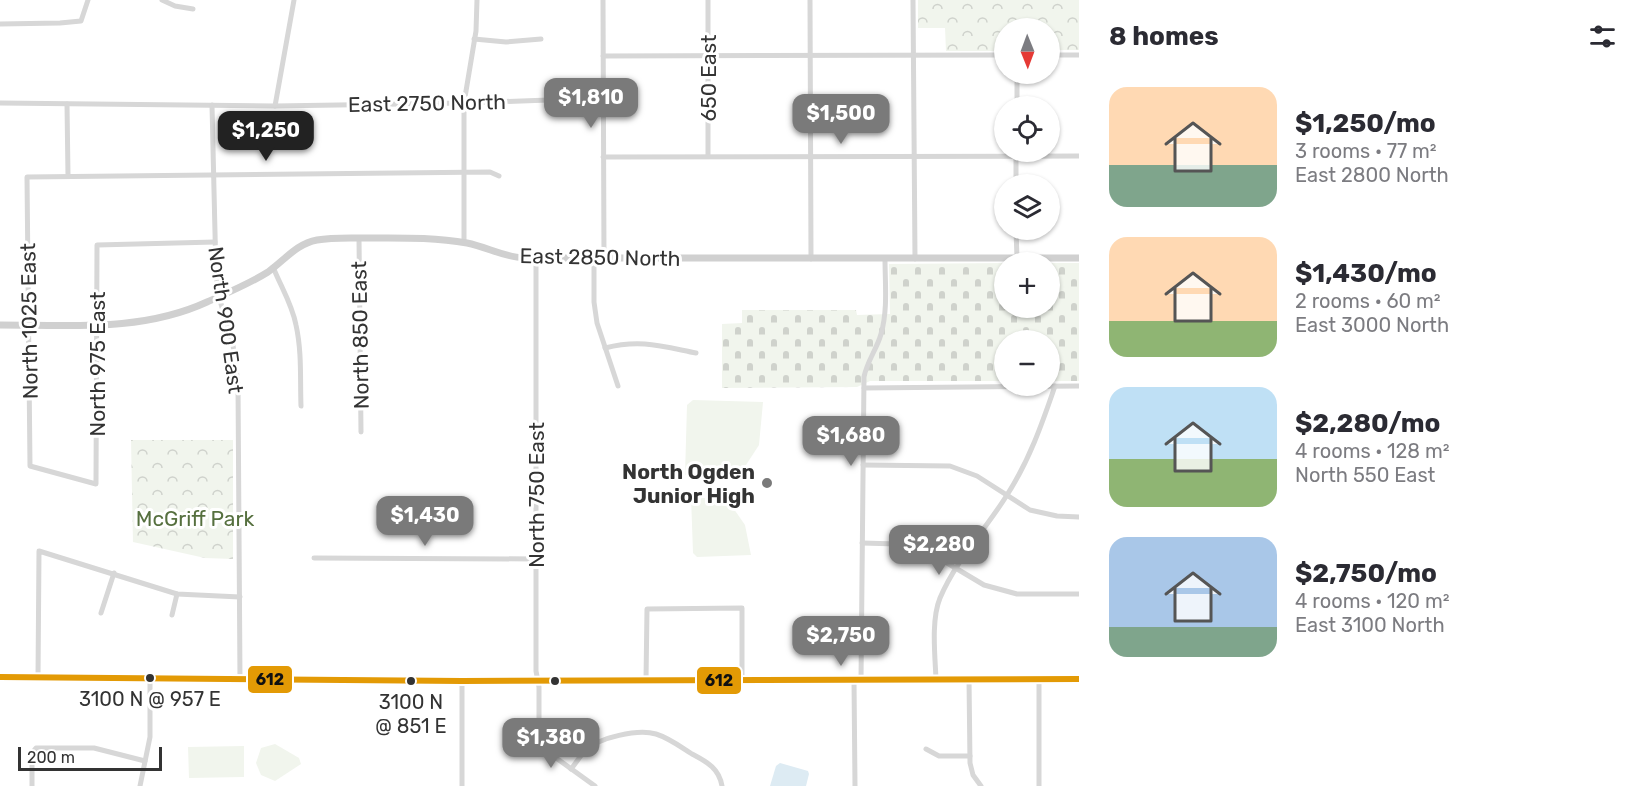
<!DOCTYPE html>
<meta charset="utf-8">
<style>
body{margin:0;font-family:Rubik,sans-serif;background:#f2f2f3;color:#2b2b33;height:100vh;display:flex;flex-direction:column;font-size:22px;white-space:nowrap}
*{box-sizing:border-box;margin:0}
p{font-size:20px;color:#7c7c81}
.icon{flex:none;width:33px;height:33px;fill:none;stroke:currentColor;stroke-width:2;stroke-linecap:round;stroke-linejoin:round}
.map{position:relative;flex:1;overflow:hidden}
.side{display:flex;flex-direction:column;background:#fff;width:570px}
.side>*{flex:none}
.needle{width:39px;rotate:179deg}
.fabs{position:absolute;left:994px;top:18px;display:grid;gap:12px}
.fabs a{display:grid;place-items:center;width:66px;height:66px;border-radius:50%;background:#fff;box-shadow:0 2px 4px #0004;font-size:30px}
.scale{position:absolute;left:18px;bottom:15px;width:144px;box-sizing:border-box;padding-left:6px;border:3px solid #333;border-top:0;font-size:16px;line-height:21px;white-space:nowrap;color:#333;-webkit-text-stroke:4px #fff;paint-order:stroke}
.price{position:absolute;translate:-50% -51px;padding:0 14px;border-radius:12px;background:#7a7a7a;color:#fff;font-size:20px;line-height:39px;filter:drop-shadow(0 2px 3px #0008)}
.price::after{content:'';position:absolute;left:50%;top:36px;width:18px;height:14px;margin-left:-9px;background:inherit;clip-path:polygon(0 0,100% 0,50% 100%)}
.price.current{background:#222;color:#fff}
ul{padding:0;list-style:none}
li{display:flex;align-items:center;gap:18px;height:150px;padding:0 30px}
li span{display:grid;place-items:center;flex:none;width:168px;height:120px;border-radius:18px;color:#555}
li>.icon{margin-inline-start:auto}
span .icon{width:72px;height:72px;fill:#fffc;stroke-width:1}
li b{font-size:26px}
h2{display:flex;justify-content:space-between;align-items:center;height:72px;padding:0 30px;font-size:26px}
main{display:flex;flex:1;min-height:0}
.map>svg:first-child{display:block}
</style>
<main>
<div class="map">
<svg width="1079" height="786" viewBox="0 0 1079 786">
<defs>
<pattern id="forest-crowns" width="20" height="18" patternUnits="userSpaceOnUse" patternTransform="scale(1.5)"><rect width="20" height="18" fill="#f1f5ed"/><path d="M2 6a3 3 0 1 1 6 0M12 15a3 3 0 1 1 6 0" fill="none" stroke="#cfd2cc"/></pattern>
<pattern id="cemetery-stones" width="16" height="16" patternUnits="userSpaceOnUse" patternTransform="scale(1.5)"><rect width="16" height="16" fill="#f1f5ed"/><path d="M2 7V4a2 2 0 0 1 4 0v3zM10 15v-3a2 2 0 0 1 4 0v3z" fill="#cfd2cc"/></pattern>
</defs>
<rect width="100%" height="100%" fill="#fff"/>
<!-- green -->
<g fill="#f1f5ed">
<polygon points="693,400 763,402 759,445 744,468 722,478 685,475 687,405"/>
<polygon points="691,496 729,502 745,525 751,555 697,557 693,553"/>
<polygon points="275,744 299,758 301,764 275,781 261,775 256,763 261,748"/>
<polygon points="244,746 244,777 189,778 188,747"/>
</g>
<!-- forest -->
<g fill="url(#forest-crowns)">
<polygon points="918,0 1079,0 1079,50 1050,50 1050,28 1005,28 1005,51 946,51 945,28 918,28"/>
<polygon points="131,440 233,440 233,559 205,558 133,542"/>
</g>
<!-- cemetery -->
<polygon fill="url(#cemetery-stones)" points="1005,263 1005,308 1050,308 1050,263 1079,263 1079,381 1050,381 1050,340 1005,340 1005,381 870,381 857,387 722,388 722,324 742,323 742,310 856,310 857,315 890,314 889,264"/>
<!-- water -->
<polygon fill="#ddebf3" points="780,763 808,771 809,774 806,786 770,786 776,766"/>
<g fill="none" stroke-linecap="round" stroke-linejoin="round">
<!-- street -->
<g stroke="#d7d7d7" stroke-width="5">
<polyline points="162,0 175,6 193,9"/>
<polyline points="603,0 604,258"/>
<polyline points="708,0 708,156"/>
<polyline points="810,0 811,259"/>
<polyline points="913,0 915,259"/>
<polyline points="0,24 60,23 81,21 88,0"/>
<polyline points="474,39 506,42 541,39"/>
<polyline points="1050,55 1079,55"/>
<polyline points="603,56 1005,55"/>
<polyline points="0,103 275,106 464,103 603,98"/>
<polyline points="67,104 68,176"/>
<polyline points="212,105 216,275 219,297 233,345 238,384 240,680"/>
<polyline points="275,106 294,0"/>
<polyline points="1017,106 1017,74"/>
<polyline points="1016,152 1016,184"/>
<polyline points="603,157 1079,156"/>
<polyline points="1016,230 1017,258"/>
<polyline points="359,238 361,432"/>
<polyline points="215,242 97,245 96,484 30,466 27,177 490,172 499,176"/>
<polyline points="464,243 464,103 476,31 477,0"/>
<polyline points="536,258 536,671 539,687 539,731 543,745 552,755 595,786"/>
<polyline points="594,259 594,302 597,323 618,386"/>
<path d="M 273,267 C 281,287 292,304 296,325 C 302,352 300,379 301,406"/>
<path d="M 605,348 C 640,339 661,346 696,353"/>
<polyline points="864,388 1079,386"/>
<polyline points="863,465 950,466 977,476 1030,510 1057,516 1079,517"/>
<polyline points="862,543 897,544 927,551 984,585 1017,594 1079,594"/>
<polyline points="314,558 536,559"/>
<polyline points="101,613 114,573"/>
<polyline points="172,615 177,594"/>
<polyline points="38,677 39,551 177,594 240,597"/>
<path d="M 936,679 C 935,655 931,620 940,598 C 956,560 986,529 1007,495 C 1029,461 1042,424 1055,386"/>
<polyline points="969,679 970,763 973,775 981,786"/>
<polyline points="1039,679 1039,786"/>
<polyline points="646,680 647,609 742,608 742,680"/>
<polyline points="854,680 855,786"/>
<path d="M 861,680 L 864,377 C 867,361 877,349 881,334 C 888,310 885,283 885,259"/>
<polyline points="462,681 462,786"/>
<polyline points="926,749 939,756 970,756"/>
<path d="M 571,769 C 576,763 580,756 585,751 C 599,737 638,729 656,734 C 669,738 681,747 692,754 C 707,762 719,768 722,786"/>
<polyline points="32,786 32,753 36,748 94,748 145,761"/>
<polyline points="140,786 150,737 150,678"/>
</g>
<!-- secondary -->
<g stroke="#d0d0d0" stroke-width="7">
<path d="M 0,325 C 70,325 142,332 207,302 C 227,293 249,284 268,272 C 285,260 296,244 317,240 C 333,237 350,238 367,238 C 401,238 434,237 467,243 C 487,247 504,257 524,258 L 1079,258"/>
<polyline points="0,677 462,681 1079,679"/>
</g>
<!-- bus-1 casing -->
<g stroke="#fff" stroke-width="10">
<polyline id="bus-1" points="0,677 462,681 1079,679"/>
</g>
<!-- bus-1 -->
<use href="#bus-1" stroke="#e39a05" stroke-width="6"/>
</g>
<!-- markers -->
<circle fill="#7a7a7a" stroke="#fff" stroke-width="2" cx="767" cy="483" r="6"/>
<g fill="#333" stroke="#fff" stroke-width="2">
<circle cx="150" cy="678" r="5"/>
<circle cx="411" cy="681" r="5"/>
<circle cx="555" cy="681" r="5"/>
</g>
<g text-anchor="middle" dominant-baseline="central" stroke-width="6" stroke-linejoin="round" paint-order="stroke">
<!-- bus labels -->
<g font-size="20" fill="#333" stroke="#fff">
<text x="150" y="699">3100 N @ 957 E</text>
<text x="411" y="702">3100 N<tspan x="411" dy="24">@ 851 E</tspan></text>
</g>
<!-- street labels -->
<g font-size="21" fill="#333" stroke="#fff">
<text transform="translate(708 78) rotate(-90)">650 East</text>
<text transform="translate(427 103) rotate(-1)">East 2750 North</text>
<text transform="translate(600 257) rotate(1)">East 2850 North</text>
<text transform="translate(226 320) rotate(82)">North 900 East</text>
<text transform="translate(29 321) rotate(-91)">North 1025 East</text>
<text transform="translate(360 335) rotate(-91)">North 850 East</text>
<text transform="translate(97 364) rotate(-90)">North 975 East</text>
<text transform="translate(536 495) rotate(-90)">North 750 East</text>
</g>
<!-- poi labels -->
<g font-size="21" font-weight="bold" fill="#333" stroke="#fff" text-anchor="end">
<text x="755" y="471">North Ogden<tspan x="755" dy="24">Junior High</tspan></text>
</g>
<!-- park labels -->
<g font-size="21" fill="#56703f" stroke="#fff">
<text x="195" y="518">McGriff Park</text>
</g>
</g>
<g stroke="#fff" stroke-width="2">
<rect x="247" y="665" width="46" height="29" rx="6" fill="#e39a05"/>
<rect x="696" y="666" width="46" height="29" rx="6" fill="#e39a05"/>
</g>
<g font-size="16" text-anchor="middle" font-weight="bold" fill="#111">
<text x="270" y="685">612</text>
<text x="719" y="686">612</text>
</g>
</svg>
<div class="fabs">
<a><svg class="needle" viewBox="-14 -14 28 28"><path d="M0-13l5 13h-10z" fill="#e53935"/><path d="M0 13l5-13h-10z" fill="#7c7c81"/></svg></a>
<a><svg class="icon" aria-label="locate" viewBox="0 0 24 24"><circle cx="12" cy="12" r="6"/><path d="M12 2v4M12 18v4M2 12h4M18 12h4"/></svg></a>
<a><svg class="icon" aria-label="layers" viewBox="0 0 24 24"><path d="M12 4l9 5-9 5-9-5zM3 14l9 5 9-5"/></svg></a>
<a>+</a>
<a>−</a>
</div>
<div class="scale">200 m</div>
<b class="price" style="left:591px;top:129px">$1,810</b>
<b class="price" style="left:841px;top:145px">$1,500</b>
<b class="price current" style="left:266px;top:162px">$1,250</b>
<b class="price" style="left:851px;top:467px">$1,680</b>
<b class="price" style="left:425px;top:547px">$1,430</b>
<b class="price" style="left:939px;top:576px">$2,280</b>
<b class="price" style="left:841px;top:667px">$2,750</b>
<b class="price" style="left:551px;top:769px">$1,380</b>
</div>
<section class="side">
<h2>8 homes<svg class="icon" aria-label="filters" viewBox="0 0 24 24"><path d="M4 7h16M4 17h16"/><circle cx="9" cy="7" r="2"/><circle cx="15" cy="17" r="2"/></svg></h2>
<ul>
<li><span style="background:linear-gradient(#ffd9b3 65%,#7fa58c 0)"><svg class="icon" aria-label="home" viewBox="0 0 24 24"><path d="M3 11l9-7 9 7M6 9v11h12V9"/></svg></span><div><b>$1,250/mo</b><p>3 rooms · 77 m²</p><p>East 2800 North</p></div></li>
<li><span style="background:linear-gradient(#ffd9b3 70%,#8fb573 0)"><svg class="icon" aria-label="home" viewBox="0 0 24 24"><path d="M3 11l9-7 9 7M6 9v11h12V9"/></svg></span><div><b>$1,430/mo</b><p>2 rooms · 60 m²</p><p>East 3000 North</p></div></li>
<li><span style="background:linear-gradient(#bfe0f5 60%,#8fb573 0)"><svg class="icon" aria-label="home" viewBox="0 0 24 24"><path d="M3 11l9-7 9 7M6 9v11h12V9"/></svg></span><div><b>$2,280/mo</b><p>4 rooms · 128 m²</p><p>North 550 East</p></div></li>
<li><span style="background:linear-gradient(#a9c7e8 75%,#7fa58c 0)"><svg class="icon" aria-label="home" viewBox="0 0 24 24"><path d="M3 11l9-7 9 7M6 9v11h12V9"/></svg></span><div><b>$2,750/mo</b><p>4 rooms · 120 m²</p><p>East 3100 North</p></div></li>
</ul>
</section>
</main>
